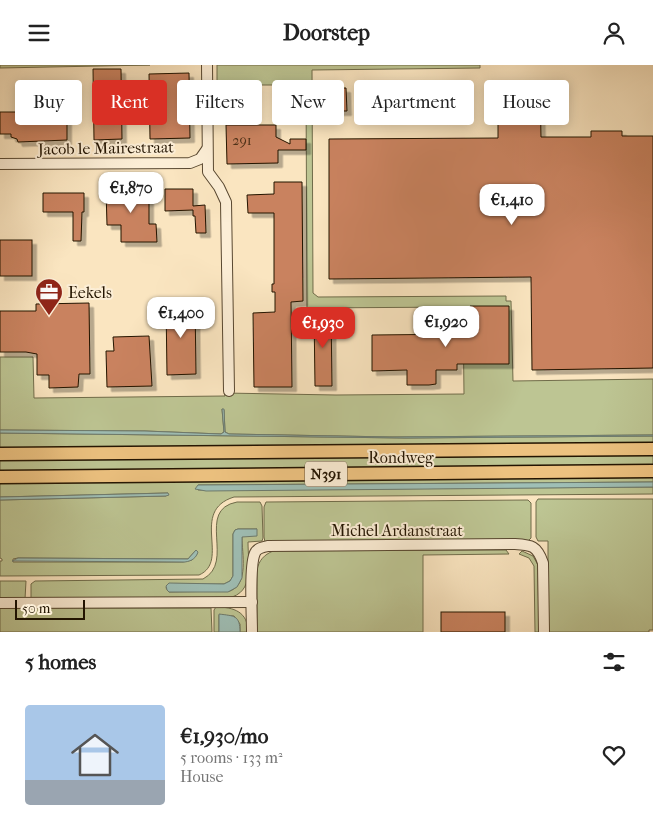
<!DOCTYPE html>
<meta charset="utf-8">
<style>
body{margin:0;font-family:"IM FELL French Canon",serif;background:#f6f6f6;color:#222;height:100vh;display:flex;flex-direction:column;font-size:19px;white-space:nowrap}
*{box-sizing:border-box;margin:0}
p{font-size:16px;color:#767676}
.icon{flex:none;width:28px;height:28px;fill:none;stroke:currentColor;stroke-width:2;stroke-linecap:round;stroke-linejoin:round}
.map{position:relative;height:567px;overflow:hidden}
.sheet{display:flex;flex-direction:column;background:#fff;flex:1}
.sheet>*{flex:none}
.banner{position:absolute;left:15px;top:15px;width:624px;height:45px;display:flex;gap:10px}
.scale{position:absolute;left:15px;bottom:12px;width:70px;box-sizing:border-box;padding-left:5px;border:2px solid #231401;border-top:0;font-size:14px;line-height:18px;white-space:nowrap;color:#231401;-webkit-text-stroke:4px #fceed6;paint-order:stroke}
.price{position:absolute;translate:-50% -42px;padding:0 11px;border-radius:10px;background:#fff;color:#222;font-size:16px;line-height:32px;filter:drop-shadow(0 1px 2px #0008)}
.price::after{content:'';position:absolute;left:50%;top:30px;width:15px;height:11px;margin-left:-8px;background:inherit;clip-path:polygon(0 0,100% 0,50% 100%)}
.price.selected{background:#d93025;color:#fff}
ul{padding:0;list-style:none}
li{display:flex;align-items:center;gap:15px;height:125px;padding:0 25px}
li span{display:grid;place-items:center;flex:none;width:140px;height:100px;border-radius:5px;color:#555}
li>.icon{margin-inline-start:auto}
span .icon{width:60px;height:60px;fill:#fffc;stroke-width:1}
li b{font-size:21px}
h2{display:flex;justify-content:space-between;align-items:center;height:60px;padding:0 25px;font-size:21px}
.tag{padding:0 18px;border-radius:5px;background:#fff;box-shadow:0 2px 12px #0003;font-size:18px;line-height:45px}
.tag.selected{background:#d93025;color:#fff}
header{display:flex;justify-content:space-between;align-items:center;height:65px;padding:0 25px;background:#fff;font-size:22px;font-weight:800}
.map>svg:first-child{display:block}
</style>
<header><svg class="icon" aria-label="menu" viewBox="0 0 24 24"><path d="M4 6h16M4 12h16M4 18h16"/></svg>Doorstep<svg class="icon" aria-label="person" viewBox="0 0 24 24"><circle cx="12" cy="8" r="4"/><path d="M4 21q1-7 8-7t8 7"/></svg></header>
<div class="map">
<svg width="653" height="567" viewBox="0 0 653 567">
<defs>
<filter id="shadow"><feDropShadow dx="4.5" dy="4.5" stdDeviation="0" flood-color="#0004"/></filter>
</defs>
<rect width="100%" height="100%" fill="#fae5c0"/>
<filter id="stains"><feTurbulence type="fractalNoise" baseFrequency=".004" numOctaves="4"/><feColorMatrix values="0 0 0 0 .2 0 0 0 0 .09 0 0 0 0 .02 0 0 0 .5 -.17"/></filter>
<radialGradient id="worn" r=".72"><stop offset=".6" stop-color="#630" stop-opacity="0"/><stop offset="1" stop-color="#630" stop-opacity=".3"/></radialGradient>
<!-- green -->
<g fill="#bdc593" stroke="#706c4a" fill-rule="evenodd">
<polygon points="0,0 150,0 0,3"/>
<polygon points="217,0 480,0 480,3 312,5 313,228 318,232 506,231 506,236 511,236 513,316 653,314 653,370 392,372 229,369 225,367 224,345 222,344 224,367 221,369 145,366 0,365 0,292 33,292 34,333 225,331 224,328 336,330 464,329 463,242 307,243 306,20 217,20"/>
<polygon points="0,368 406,373 653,371 653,378 0,384"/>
<polygon points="653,389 653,401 0,406 0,394"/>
<path d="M 550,412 L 653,412 L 653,417 L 198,420 L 198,425 L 653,422 L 653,429 L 234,432 C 189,446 231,496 199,510 L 0,511 L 0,496 L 2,496 L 2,494 L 0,493 L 0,435 L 166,431 L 168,428 L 0,432 L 0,417 ZM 196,485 L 197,489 L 192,495 L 183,497 L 13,497 L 13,494 L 18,493 L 188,494 Z"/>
<polygon points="538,434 653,434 653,565 649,565 649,567 548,567 548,476 538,476 536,472 536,437"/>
<polygon points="528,435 531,438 531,473 528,476 265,477 264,472 264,442 266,437"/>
<path d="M 237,437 L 260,437 L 262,441 L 263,473 L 262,476 L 248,477 C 248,498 255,528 228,533 L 31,534 L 31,519 L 35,516 L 203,514 C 236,497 195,445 237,437 ZM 238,464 L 257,464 L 242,472 C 242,489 249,519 230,526 L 169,527 L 166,523 L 168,519 L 224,519 L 230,516 L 233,511 L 233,469 L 235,465 Z"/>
<path d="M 497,485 L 506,485 L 509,489 L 423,490 L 423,567 L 257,567 L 257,505 C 259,495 264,490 273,486 Z"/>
<polygon points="522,486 533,491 538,500 539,567 535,567 534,501 529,493 519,489"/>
<polygon points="0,516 26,516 25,534 0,534"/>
<path d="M 216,542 C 234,542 248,547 248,567 L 240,567 L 240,559 L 234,551 L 219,550 L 219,567 L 214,567 L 214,545 Z"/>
<polygon points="0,543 211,543 212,567 0,567"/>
</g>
<!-- water -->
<g fill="#9fbfb6" stroke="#6d7b6e">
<polygon points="222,344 224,344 225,367 229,369 392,372 650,370 653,370 653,371 406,373 0,368 0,365 145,366 221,369 224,367"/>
<polygon points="653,417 653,422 206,426 195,424 198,420"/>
<polygon points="168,428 169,430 166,431 0,435 0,432"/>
<polygon points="238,464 257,464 257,471 242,472 242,513 237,522 228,527 169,527 167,525 166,521 169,518 224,519 230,516 233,511 233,469 235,465"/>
<path d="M 196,485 L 198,487 C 196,493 192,496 185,497 L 12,496 L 18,493 L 188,494 Z"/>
<path d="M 219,549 C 234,551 240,550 240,567 L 219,567 Z"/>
</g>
<!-- building -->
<g fill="#c9825e" stroke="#231401" filter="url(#shadow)">
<polygon points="93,4 121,4 122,74 94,75"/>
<polygon points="189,8 190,73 150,74 149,9"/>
<polygon points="67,18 67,75 18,77 17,74 11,72 11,69 0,69 0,47 24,47 24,19"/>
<polygon points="540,22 541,72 591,72 591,66 622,66 622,71 653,71 653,303 532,305 531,212 329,214 329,74 498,73 498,23"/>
<polygon points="331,23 346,23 347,46 331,46"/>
<polygon points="226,60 276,60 276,72 290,79 290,74 306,74 306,85 278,85 278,98 227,99"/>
<polygon points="274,117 302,117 303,236 291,237 292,322 254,322 253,248 275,247 275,227 272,227 272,219 274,219 274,148 248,148 247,130 274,129"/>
<polygon points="106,124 149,124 149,159 156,159 157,177 121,177 121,160 107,160"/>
<polygon points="165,124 193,124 193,141 205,140 206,168 196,168 195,151 193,151 193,145 165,146"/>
<polygon points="43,128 84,128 84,147 82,147 81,176 73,176 73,147 43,147"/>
<rect x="0" y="175" width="32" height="36"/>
<polygon points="89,238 90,309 79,309 78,322 49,323 49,310 37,310 37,289 26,287 0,287 0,246 36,246 36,239"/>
<polygon points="195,238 196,309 167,310 166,239"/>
<polygon points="470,241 509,241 509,299 457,299 457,305 436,305 436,319 429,320 407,320 407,305 372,306 372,270 470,269"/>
<polygon points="314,247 331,247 332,321 315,321"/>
<polygon points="149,271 152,321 107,322 106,286 114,286 113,272"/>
<rect x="441" y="547" width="64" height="20"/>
</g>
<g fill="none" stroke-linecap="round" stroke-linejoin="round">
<!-- minor casing -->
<g stroke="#594831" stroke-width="12">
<g id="minor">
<polyline points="207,0 208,107 219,122 226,137 229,326"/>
<polyline points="0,99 190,98 200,94 207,84"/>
<polyline points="0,538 252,537"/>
<path d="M 252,567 C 252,551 249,500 255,488 C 257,483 263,482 268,481 L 514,479 C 531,480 537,480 543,498 L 544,567"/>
</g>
</g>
<!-- major casing -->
<g stroke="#231401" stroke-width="15">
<g id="major">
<polyline points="0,389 653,384"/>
<polyline points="0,412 653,406"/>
</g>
</g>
<!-- minor -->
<use href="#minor" stroke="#fceed6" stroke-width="10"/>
<!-- major -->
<use href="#major" stroke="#edc280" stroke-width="12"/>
</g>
<!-- icons -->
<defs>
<g id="office-pin" transform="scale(1.4375)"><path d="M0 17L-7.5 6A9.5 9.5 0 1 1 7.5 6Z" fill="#8f2418" stroke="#fceed6"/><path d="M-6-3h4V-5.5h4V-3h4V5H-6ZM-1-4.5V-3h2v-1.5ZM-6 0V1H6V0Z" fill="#fff"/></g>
</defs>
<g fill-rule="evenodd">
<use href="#office-pin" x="49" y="227"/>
</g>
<g text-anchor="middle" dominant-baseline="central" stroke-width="4" stroke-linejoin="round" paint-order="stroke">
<!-- number labels -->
<g font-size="14" fill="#4c3018">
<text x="242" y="75">291</text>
</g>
<!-- shield labels -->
<rect fill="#fceed6" stroke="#645541" stroke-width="1" x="305" y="396.5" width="42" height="25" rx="4"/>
<g font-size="15" font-weight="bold" fill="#231401">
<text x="326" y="409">N391</text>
</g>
<!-- street labels -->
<g font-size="16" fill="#231401" stroke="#fceed6">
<text transform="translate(106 83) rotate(-1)">Jacob le Mairestraat</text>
<text x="401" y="392">Rondweg</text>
<text x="397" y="465">Michel Ardanstraat</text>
</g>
<!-- poi labels -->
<g font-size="16" fill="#231401" stroke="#fceed6" text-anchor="start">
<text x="68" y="227">Eekels</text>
</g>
</g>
<rect width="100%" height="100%" filter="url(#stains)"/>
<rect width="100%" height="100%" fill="url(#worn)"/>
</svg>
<div class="scale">50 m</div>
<b class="price" style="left:131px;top:149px">€1,870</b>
<b class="price" style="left:512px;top:161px">€1,410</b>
<b class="price" style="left:181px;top:274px">€1,400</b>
<b class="price" style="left:446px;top:283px">€1,920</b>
<b class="price selected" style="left:323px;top:284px">€1,930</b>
<div class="banner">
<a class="tag">Buy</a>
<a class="tag selected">Rent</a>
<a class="tag">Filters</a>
<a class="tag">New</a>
<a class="tag">Apartment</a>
<a class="tag">House</a>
</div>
</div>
<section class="sheet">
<h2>5 homes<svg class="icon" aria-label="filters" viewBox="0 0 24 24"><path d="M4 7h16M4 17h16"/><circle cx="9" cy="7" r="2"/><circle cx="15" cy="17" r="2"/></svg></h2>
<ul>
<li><span style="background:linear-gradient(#a9c7e8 75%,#9aa5b1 0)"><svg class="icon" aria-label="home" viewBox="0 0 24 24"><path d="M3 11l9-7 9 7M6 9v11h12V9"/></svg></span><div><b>€1,930/mo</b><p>5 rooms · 133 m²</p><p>House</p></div><svg class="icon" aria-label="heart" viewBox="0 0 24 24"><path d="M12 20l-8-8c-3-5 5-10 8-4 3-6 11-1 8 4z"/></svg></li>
</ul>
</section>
